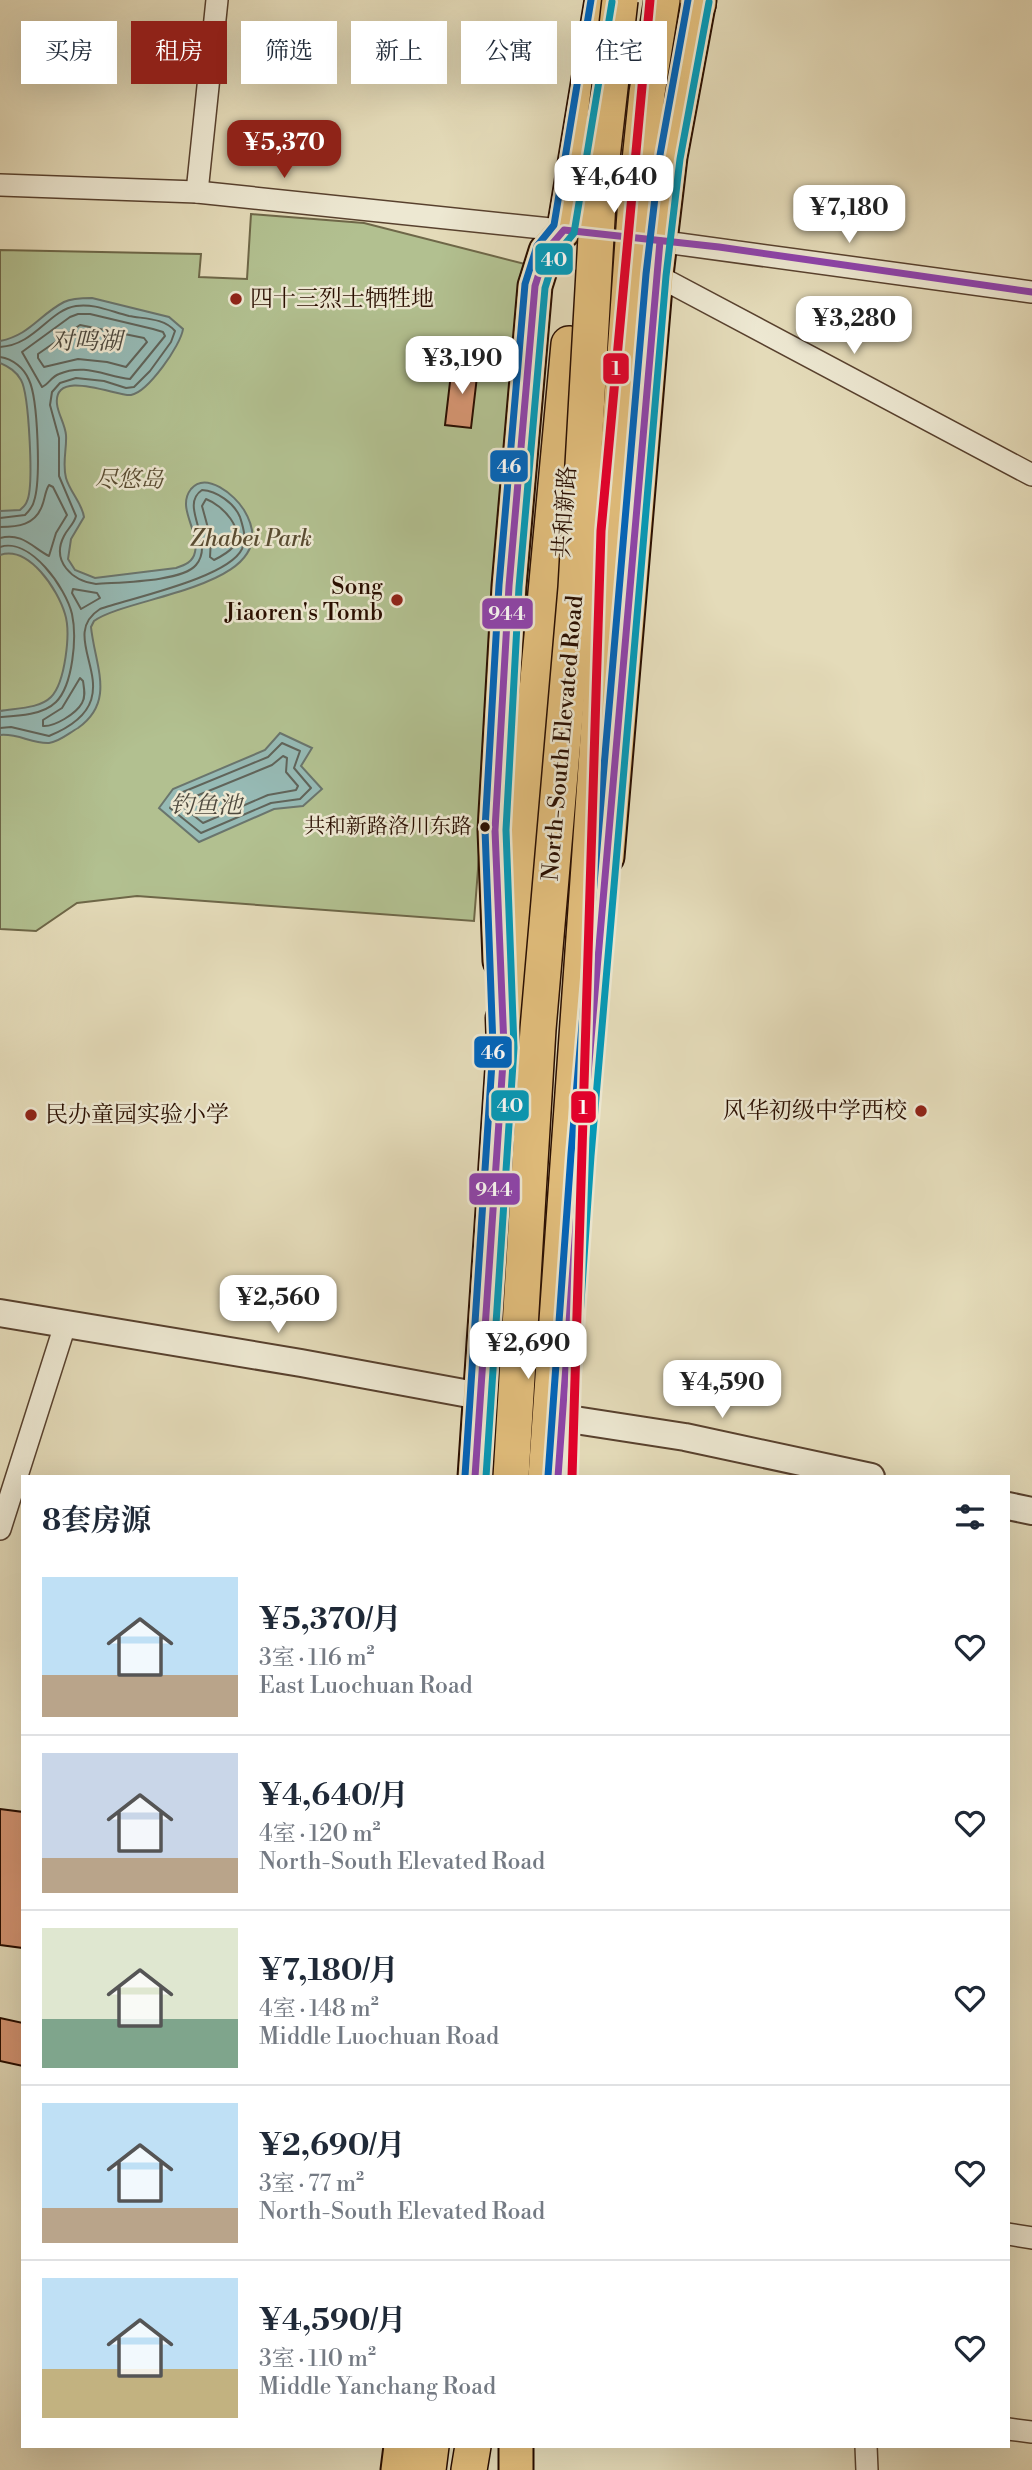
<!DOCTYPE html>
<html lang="zh">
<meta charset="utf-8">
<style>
body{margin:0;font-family:"Libre Bodoni","Noto Serif SC",serif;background:#f2f2f3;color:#1f2937;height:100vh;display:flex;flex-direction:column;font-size:26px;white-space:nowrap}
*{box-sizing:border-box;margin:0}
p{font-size:23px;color:#747a83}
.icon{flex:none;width:38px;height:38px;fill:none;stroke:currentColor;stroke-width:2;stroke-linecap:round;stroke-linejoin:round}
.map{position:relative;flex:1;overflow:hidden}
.drawer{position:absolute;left:21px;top:1475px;width:989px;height:973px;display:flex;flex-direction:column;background:#fff;border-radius:0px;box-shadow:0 7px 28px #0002}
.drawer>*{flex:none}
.guide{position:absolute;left:21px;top:21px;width:990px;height:63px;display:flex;gap:14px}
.price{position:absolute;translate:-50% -60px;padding:0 16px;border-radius:14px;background:#fff;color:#222;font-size:23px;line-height:46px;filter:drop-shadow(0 2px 4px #0008)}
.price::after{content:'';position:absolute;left:50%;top:42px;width:21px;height:16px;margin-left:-10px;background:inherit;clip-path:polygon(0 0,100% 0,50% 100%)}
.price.active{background:#8f2418;color:#fff}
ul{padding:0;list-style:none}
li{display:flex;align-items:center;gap:21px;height:175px;padding:0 21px}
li+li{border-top:2px solid #e0e1e3}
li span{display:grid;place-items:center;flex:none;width:196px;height:140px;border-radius:0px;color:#555}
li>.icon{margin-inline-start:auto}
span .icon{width:84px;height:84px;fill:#fffc;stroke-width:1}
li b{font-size:30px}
h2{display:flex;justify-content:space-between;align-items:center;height:84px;padding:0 21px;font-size:30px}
.chip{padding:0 24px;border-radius:0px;background:#fff;box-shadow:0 7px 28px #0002;font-size:24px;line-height:63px}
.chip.active{background:#8f2418;color:#fff}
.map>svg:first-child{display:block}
</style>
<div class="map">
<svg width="1032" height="2470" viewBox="0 0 1032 2470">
<rect width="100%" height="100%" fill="#e4dbb9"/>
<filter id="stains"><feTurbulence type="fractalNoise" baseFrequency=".00286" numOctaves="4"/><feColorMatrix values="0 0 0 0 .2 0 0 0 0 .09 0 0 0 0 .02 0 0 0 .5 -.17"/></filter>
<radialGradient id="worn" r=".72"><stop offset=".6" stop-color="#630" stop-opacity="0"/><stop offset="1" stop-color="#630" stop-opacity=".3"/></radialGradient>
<!-- green -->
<polygon fill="#b2c090" stroke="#6e6748" stroke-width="2" points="251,214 364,223 525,264 474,921 137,896 77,903 36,931 0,929 0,250 201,254 199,277 247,279"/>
<!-- water -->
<g fill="#96bab5" stroke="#6a756d" stroke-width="2">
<path d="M 92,298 L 169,317 L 183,329 C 181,345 148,392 131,395 C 118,397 53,367 57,404 C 58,414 65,424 66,435 C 67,449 62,463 66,478 C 70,492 82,503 84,517 L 71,539 L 68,559 L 75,570 L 95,578 L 176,568 C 185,565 193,562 195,552 C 200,531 176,508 191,489 C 206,471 235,495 244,510 C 291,587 129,595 94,621 L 91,627 C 95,666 116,701 78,728 C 69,733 59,742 49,743 C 32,744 18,733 0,735 L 0,711 C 16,708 39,709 51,697 C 65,683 71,633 65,614 C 58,590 29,545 0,555 L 0,511 L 20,510 C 23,507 26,505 27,501 C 34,487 29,394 21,380 C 16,371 9,367 0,363 L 0,341 C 30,335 39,315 64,302 C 72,298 83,298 92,298 Z"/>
<polygon points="280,733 312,748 301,766 322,789 303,806 274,809 199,842 159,808 173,789 265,750"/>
</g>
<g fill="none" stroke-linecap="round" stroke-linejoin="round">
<!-- shore -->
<g stroke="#60645a" stroke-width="2">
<path d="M 78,314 L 90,314 L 153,329 L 163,332 L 165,336 L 130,379 C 105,376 84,363 59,374 C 51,377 49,384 42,387 L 22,352 L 70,317 Z"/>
<polygon points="80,325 144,338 147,342 126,367 107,362 78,359 44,367 38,358 38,354"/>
<path d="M 0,347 C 35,345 49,310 76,306 C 94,303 112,312 129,316 C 145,319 164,318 175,331 L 171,342 L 150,371 L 134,387 L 126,388 L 104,381 L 76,378 L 60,383 L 52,392 L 50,405 L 59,438 L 59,476 L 76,516 C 74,524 68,528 64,536 C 51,561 72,581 96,584 C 118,582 182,582 196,565 C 216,541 178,506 202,490 C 217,491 234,503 240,517 C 243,527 247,538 242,549 C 228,578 131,598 100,609 C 51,640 142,698 49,736 L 11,727 L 0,728"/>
<path d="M 0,357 C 13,359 24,368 29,380 C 38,399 41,481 34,501 C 33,507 29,511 25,515 L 0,518"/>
<path d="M 206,499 C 222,505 246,529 233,547 C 228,553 220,557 214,560 L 210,557 L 211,539 L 202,506 Z"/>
<path d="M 0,527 C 18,527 35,525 42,506 C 45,499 45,491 49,485 L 53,487 L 67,515 L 56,533 L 49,556 C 33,548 22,532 0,538"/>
<path d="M 0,547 C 30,537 66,588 72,614 C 77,637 73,685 56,702 C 43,715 18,716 0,717"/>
<polygon points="73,589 97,593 100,598 81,609 72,593"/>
<path d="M 80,678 L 83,681 C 84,688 86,697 82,703 C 76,714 54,727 43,726 L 43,720 L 62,708 Z"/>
<polygon points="282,743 300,751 294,768 311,788 300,799 271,803 201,833 170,808 178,794 268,757"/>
<polygon points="283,756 287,758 286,772 298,786 296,790 268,795 203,823 182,806 184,801 272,765"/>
</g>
</g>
<!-- building -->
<g fill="#d59572" stroke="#290e00" stroke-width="2">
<polygon points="452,365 478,368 471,428 445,425"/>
<polygon points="0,1809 23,1812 23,1948 0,1945"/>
<polygon points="0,2018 23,2023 23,2066 0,2061"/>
</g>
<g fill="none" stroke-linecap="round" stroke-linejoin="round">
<!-- minor casing -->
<g stroke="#58412e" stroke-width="24">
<g id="minor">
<polyline points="0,185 197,192 570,231"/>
<polyline points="197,192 217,0"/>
<polyline points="650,240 1032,292"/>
<polyline points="656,275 1032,475"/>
<polyline points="0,1529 66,1322"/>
<polyline points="1008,2234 1032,2238"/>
<polyline points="1008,2429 1032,2432"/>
<polyline points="866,2446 867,2470"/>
</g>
</g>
<!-- tertiary casing -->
<g stroke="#58412e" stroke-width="30">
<g id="tertiary">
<polyline points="0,1313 301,1363 524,1404 562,1418 685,1437 871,1477"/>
<polyline points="1008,1506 1032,1511"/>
</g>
</g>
<!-- primary casing -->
<g stroke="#290e00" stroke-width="37">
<g id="primary">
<polyline points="607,857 656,275 670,157 699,0"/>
<polyline points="500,961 495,830 509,586 535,286 546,251 564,230 602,0"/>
<polyline points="475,1477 504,1047 503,1018"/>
<polyline points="398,2470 401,2446"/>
<polyline points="516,2470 516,2446"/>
</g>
</g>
<!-- trunk casing -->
<g stroke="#290e00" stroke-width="38">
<g id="trunk">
<polyline points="698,4 698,0"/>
<polyline points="504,1047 569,344"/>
<polyline points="428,2470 431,2446"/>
<polyline points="469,2470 473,2446"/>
</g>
</g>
<!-- minor -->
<use href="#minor" stroke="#ede8d2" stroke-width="21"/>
<!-- tertiary -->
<use href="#tertiary" stroke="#ede8d2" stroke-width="26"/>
<!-- primary -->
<use href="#primary" stroke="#e2be7c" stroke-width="33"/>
<!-- trunk -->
<use href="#trunk" stroke="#e2be7c" stroke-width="35"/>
<!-- trunk-bridge casing -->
<g stroke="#290e00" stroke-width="38" stroke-linecap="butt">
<g id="trunk-bridge">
<polyline points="511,1477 538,1029 576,588 599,184 620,0"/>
<polyline points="546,1477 636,199 647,93 662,0"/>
</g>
</g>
<!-- trunk-bridge -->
<use href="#trunk-bridge" stroke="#e2be7c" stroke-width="35"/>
<!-- bus-1 casing -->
<g stroke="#ede8d2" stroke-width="12">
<g id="bus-1">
<polyline points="475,1477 504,1047 495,830 509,586 535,286 546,251 564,230 719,247 1032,292"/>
<polyline points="558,1477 581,1155 660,241"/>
</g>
</g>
<!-- bus-2 casing -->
<g stroke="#ede8d2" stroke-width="12">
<g id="bus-2">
<polyline points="486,1477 514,1048 506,830 519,587 545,288 555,256 574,233 612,2"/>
<polyline points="569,1477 591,1156 666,276 680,159 709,2"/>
</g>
</g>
<!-- bus-3 casing -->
<g stroke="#ede8d2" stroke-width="12">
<g id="bus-3">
<polyline points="465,1476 493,1047 485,829 499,585 525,284 537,246 554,225 591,0"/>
<polyline points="548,1476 571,1154 646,274 660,155 688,0"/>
</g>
</g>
<!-- bus-1 -->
<use href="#bus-1" stroke="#8e44ad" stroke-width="7"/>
<!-- bus-2 -->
<use href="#bus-2" stroke="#049ab9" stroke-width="7"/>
<!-- bus-3 -->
<use href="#bus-3" stroke="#0065bd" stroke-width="7"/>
<!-- metro-1 casing -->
<g stroke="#ede8d2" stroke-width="14">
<polyline id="metro-1" points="572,1477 601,531 650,0"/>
</g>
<!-- metro-1 -->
<use href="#metro-1" stroke="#e4002b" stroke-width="9"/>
</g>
<!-- markers -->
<g fill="#8f2418" stroke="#ede8d2" stroke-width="2.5">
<circle cx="236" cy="299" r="7"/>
<circle cx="397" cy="600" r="7"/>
<circle cx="921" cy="1111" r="7"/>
<circle cx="31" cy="1115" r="7"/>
</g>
<circle fill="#290e00" stroke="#ede8d2" stroke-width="2.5" cx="485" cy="827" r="6"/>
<g text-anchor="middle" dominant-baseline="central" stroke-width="5" stroke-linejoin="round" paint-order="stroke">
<!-- bus labels -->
<g font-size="21" fill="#290e00" stroke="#ede8d2" text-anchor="end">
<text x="472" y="827">共和新路洛川东路</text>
</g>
<!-- poi labels -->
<g font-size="23" fill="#290e00" stroke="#ede8d2" text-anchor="start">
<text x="250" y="299">四十三烈士牺牲地</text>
<text x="383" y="587" text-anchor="end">Song<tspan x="383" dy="26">Jiaoren's Tomb</tspan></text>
<text x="907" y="1111" text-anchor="end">风华初级中学西校</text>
<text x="45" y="1115">民办童园实验小学</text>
</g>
<!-- park labels -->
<g font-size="23" font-style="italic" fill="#594c32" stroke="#ede8d2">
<text x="129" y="480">尽悠岛</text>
<text x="251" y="539">Zhabei Park</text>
</g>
<!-- street labels -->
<g font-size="23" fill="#290e00" stroke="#ede8d2">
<text transform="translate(565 512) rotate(-86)">共和新路</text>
<text transform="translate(563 738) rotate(-85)">North-South Elevated Road</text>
</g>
<!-- water labels -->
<g font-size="24" font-style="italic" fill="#4f4a3f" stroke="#ede8d2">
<text x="86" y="342">对鸣湖</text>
<text x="206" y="806">钓鱼池</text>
</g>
</g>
<g stroke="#ede8d2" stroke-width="2.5">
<rect x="534" y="242" width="40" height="34" rx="7" fill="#049ab9"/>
<rect x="602" y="352" width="28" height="33" rx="7" fill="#e4002b"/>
<rect x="489" y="449" width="40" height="34" rx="7" fill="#0065bd"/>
<rect x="481" y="597" width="53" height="33" rx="7" fill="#8e44ad"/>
<rect x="473" y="1035" width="40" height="34" rx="7" fill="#0065bd"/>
<rect x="490" y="1089" width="40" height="33" rx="7" fill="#049ab9"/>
<rect x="570" y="1090" width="27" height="34" rx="7" fill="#e4002b"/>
<rect x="468" y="1172" width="53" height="34" rx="7" fill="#8e44ad"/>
</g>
<g font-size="19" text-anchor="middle" font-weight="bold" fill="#fff">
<text x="554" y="266">40</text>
<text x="616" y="375">1</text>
<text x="509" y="473">46</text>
<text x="507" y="620">944</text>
<text x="493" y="1059">46</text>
<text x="510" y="1112">40</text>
<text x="583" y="1114">1</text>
<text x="494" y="1196">944</text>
</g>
<rect width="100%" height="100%" filter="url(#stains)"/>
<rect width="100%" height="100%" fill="url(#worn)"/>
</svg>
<b class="price active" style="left:284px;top:180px">¥5,370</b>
<b class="price" style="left:614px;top:215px">¥4,640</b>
<b class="price" style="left:849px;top:245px">¥7,180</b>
<b class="price" style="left:854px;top:356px">¥3,280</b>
<b class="price" style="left:462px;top:396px">¥3,190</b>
<b class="price" style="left:278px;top:1335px">¥2,560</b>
<b class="price" style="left:528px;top:1381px">¥2,690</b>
<b class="price" style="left:722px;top:1420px">¥4,590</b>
<div class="guide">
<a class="chip">买房</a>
<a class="chip active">租房</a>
<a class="chip">筛选</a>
<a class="chip">新上</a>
<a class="chip">公寓</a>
<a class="chip">住宅</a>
</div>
<section class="drawer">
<h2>8套房源<svg class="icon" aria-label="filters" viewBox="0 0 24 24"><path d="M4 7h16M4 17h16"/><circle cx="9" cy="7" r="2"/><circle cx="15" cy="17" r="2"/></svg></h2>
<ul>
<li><span style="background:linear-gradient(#bfe0f5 70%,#b9a48a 0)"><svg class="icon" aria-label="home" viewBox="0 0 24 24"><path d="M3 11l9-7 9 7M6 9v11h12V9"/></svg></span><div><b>¥5,370/月</b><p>3室 · 116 m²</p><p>East Luochuan Road</p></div><svg class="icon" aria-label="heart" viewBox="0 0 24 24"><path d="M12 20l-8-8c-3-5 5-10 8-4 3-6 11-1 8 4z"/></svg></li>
<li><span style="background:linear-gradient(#c9d6e8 75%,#b9a48a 0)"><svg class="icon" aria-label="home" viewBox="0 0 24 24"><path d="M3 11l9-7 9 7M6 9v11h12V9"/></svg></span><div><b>¥4,640/月</b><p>4室 · 120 m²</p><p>North-South Elevated Road</p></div><svg class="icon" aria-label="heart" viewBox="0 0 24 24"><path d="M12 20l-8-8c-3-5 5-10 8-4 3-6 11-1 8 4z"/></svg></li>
<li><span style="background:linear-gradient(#dfe7d0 65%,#7fa58c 0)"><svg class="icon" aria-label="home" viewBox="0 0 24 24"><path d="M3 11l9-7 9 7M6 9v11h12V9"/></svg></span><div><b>¥7,180/月</b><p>4室 · 148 m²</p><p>Middle Luochuan Road</p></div><svg class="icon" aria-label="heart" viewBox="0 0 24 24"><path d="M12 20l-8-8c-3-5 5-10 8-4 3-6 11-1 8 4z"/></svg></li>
<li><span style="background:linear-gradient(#bfe0f5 75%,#b9a48a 0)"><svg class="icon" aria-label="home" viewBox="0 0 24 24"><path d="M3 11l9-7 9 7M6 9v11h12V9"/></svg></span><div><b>¥2,690/月</b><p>3室 · 77 m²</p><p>North-South Elevated Road</p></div><svg class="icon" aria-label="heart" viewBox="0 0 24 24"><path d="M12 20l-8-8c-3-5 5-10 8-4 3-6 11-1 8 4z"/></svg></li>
<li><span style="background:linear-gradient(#bfe0f5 65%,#c2b280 0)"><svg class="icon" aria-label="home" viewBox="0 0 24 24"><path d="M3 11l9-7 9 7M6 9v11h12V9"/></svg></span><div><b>¥4,590/月</b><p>3室 · 110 m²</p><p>Middle Yanchang Road</p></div><svg class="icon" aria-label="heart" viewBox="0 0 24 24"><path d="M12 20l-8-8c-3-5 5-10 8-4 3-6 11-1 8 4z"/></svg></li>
</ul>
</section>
</div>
